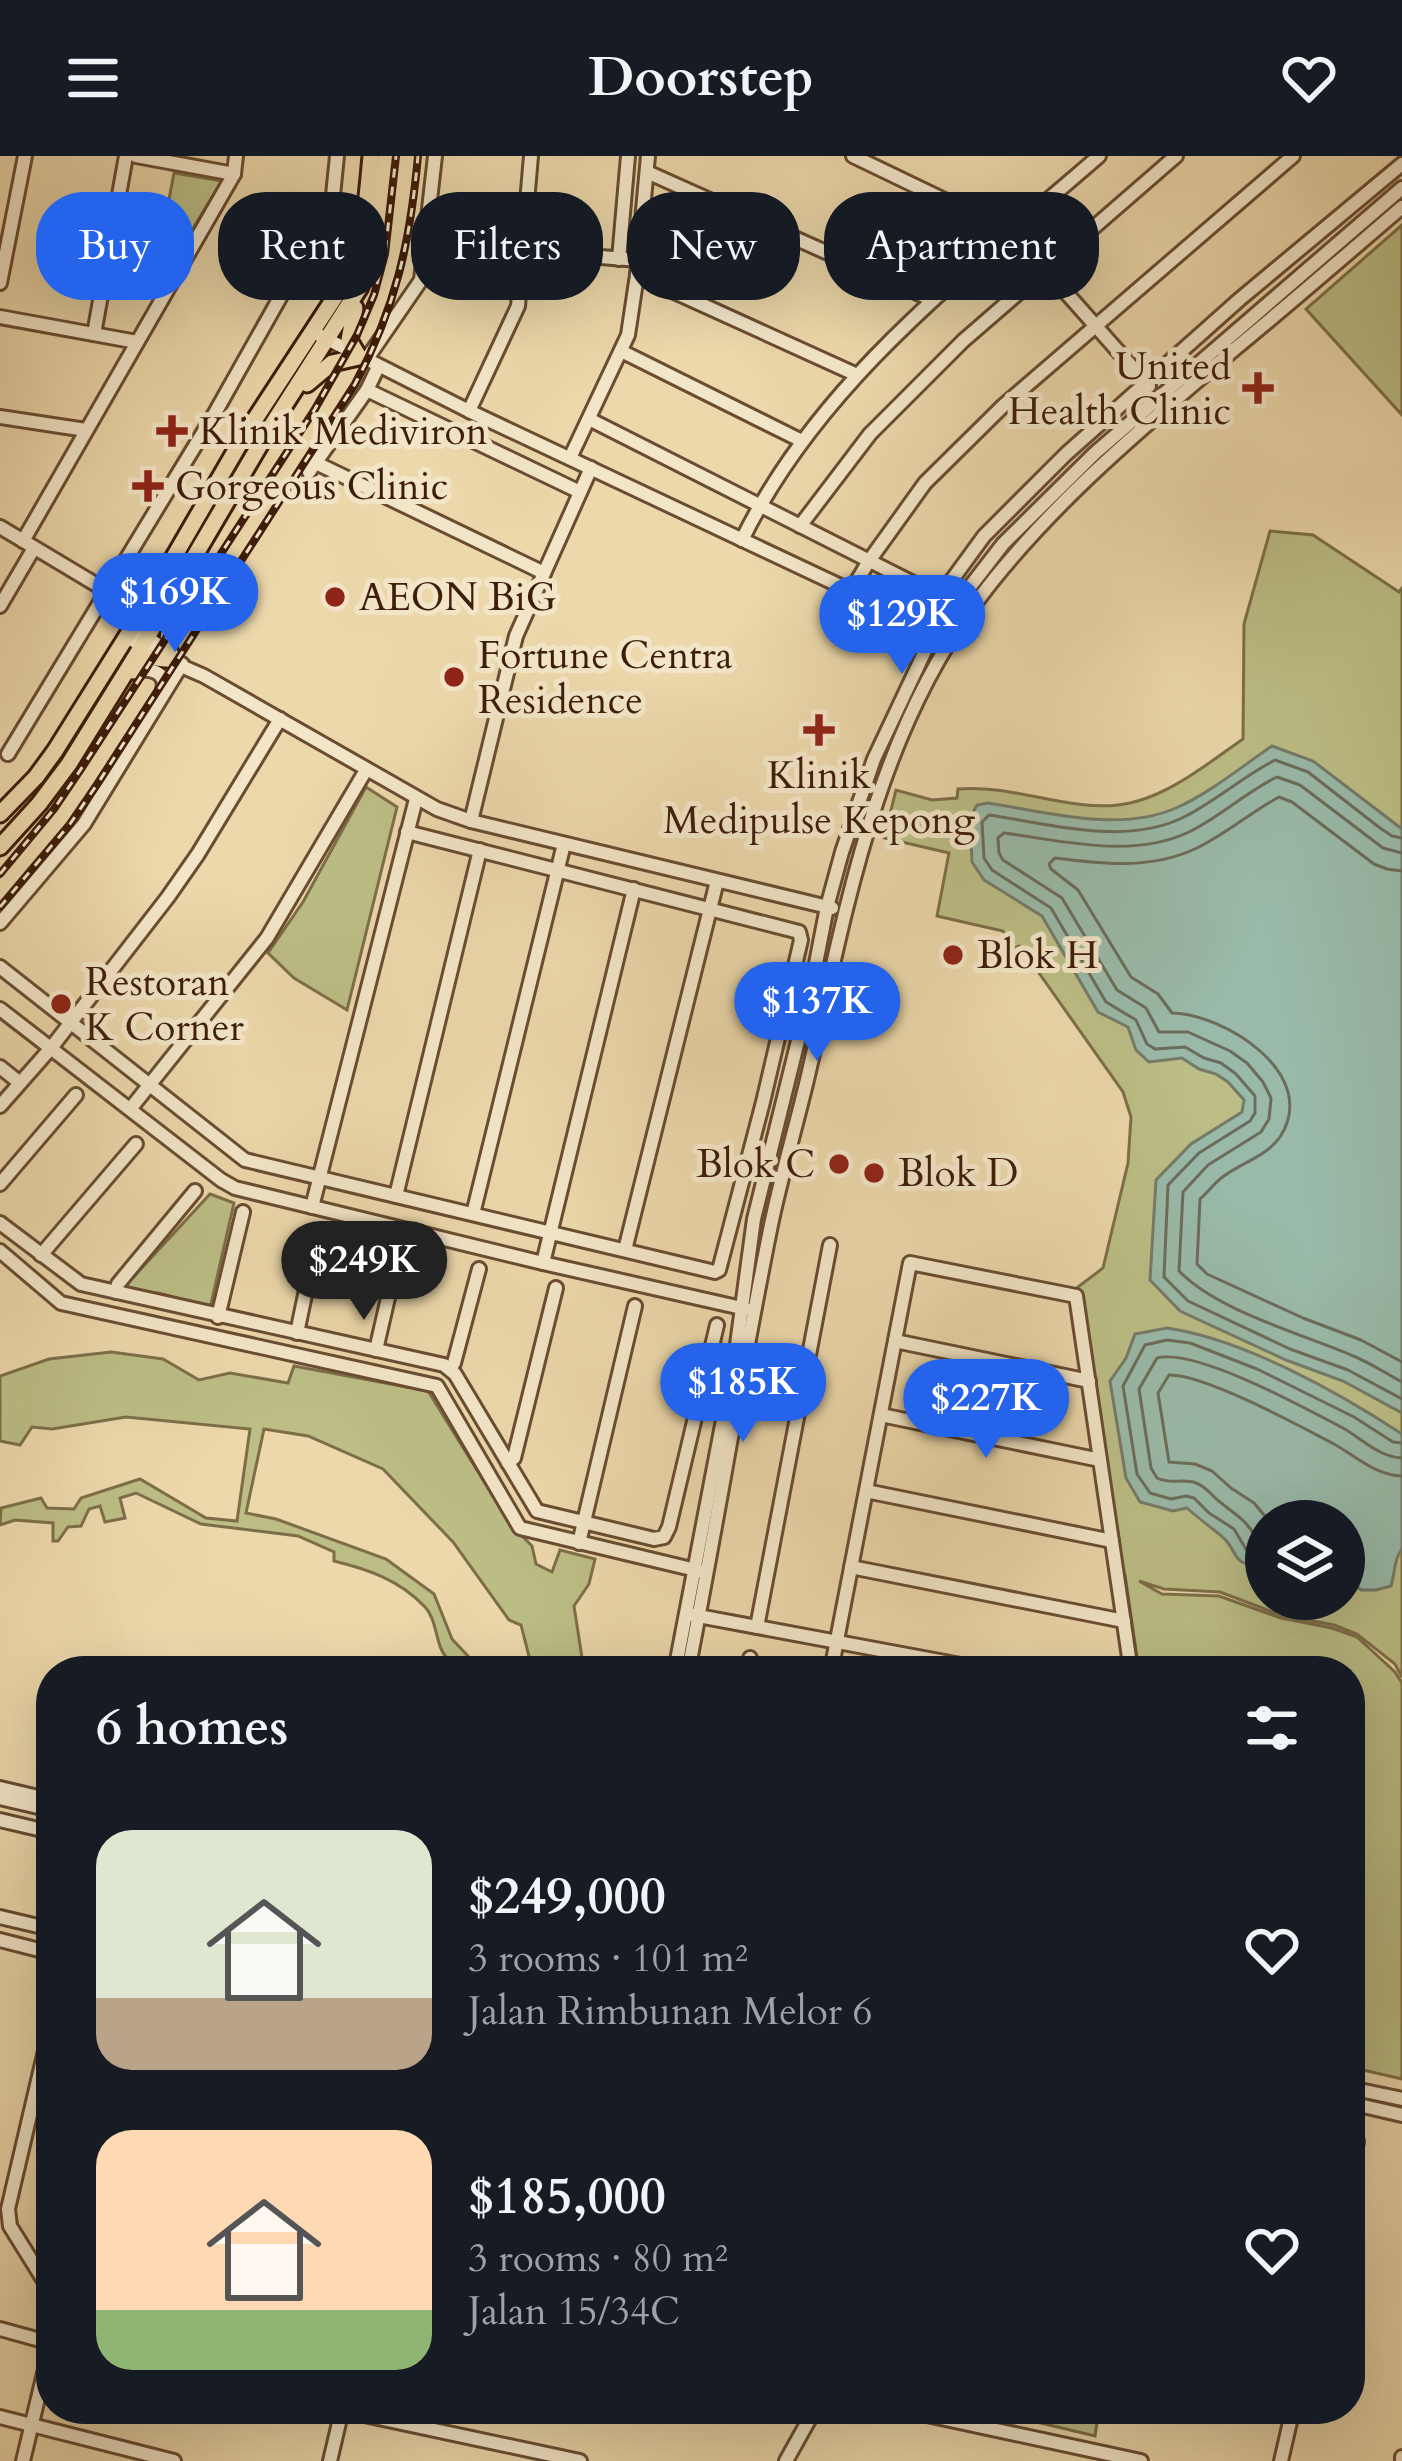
<!DOCTYPE html>
<meta charset="utf-8">
<style>
body{margin:0;font-family:Cardo,serif;background:#242831;color:#f1f3f6;height:100vh;display:flex;flex-direction:column;font-size:45px;white-space:nowrap}
*{box-sizing:border-box;margin:0}
p{font-size:39px;color:#9ea1a6}
.icon{flex:none;width:66px;height:66px;fill:none;stroke:currentColor;stroke-width:2;stroke-linecap:round;stroke-linejoin:round}
.map{position:relative;flex:1;overflow:hidden}
.side{position:absolute;left:36px;top:1500px;width:1329px;height:768px;display:flex;flex-direction:column;background:#171b24;border-radius:48px;box-shadow:0 12px 48px #0002}
.side>*{flex:none}
.banner{position:absolute;left:36px;top:36px;width:1332px;height:108px;display:flex;gap:24px}
.fabs{position:absolute;left:1245px;top:1344px;display:grid;gap:24px}
.fabs a{display:grid;place-items:center;width:120px;height:120px;border-radius:50%;background:#171b24;box-shadow:0 12px 48px #0002;font-size:60px}
.price{position:absolute;translate:-50% -102px;padding:0 27px;border-radius:42px;background:#2563eb;color:#fff;font-size:39px;line-height:78px;filter:drop-shadow(0 3px 6px #0008)}
.price::after{content:'';position:absolute;left:50%;top:72px;width:36px;height:27px;margin-left:-18px;background:inherit;clip-path:polygon(0 0,100% 0,50% 100%)}
.price.on{background:#222;color:#fff}
ul{padding:0;list-style:none}
li{display:flex;align-items:center;gap:36px;height:300px;padding:0 60px}
li span{display:grid;place-items:center;flex:none;width:336px;height:240px;border-radius:36px;color:#555}
li>.icon{margin-inline-start:auto}
span .icon{width:144px;height:144px;fill:#fffc;stroke-width:1}
li b{font-size:51px}
h2{display:flex;justify-content:space-between;align-items:center;height:144px;padding:0 60px;font-size:51px}
.pill{padding:0 42px;border-radius:48px;background:#171b24;box-shadow:0 12px 48px #0002;font-size:42px;line-height:108px}
.pill.on{background:#2563eb;color:#fff}
header{display:flex;justify-content:space-between;align-items:center;height:156px;padding:0 60px;background:#171b24;font-size:54px;font-weight:700}
.map>svg:first-child{display:block}
</style>
<header><svg class="icon" aria-label="menu" viewBox="0 0 24 24"><path d="M4 6h16M4 12h16M4 18h16"/></svg>Doorstep<svg class="icon" aria-label="heart" viewBox="0 0 24 24"><path d="M12 20l-8-8c-3-5 5-10 8-4 3-6 11-1 8 4z"/></svg></header>
<div class="map">
<svg width="1402" height="2305" viewBox="0 0 1402 2305">
<rect width="100%" height="100%" fill="#ecd8ab"/>
<filter id="stains"><feTurbulence type="fractalNoise" baseFrequency=".00167" numOctaves="4"/><feColorMatrix values="0 0 0 0 .2 0 0 0 0 .09 0 0 0 0 .02 0 0 0 .5 -.17"/></filter>
<radialGradient id="worn" r=".72"><stop offset=".6" stop-color="#630" stop-opacity="0"/><stop offset="1" stop-color="#630" stop-opacity=".3"/></radialGradient>
<!-- green -->
<g fill="#bcbe86" stroke="#7d6e48" stroke-width="3" fill-rule="evenodd">
<polygon points="174,17 222,25 170,110 158,101"/>
<polygon points="1402,69 1402,259 1306,153"/>
<path d="M 1270,375 L 1313,379 L 1399,436 L 1402,432 L 1402,1521 L 1395,1508 L 1357,1478 L 1334,1469 L 1281,1459 L 1220,1436 L 1164,1433 L 1139,1425 L 1162,1438 L 1219,1440 L 1281,1462 L 1332,1472 L 1357,1481 L 1395,1516 L 1402,1527 L 1402,1923 L 1350,1911 L 1350,1515 L 1139,1515 L 1125,1419 L 1121,1417 L 1078,1131 L 1103,1112 L 1128,1007 L 1131,961 L 1123,936 L 1022,793 L 1019,790 L 1013,793 L 1003,775 L 937,760 L 949,697 L 884,682 L 896,634 L 932,644 L 957,642 L 958,633 C 1011,628 1068,655 1118,649 C 1164,644 1207,608 1243,583 L 1244,468 ZM 1266,1365 L 1344,1365 L 1344,1443 L 1266,1443 Z"/>
<polygon points="366,631 397,651 347,854 294,822 268,797 303,746"/>
<path d="M 210,1038 L 234,1047 L 211,1148 L 203,1152 C 190,1148 175,1141 162,1138 C 151,1135 141,1137 129,1134 L 127,1128 Z"/>
<path d="M 111,1196 L 163,1203 L 199,1224 L 230,1217 L 288,1227 L 294,1210 L 428,1235 L 511,1369 L 532,1390 L 536,1408 L 552,1416 L 560,1394 L 595,1403 L 589,1428 L 574,1450 L 583,1508 L 604,1515 L 531,1515 L 532,1512 L 521,1469 L 509,1464 L 453,1386 L 383,1313 L 308,1280 L 264,1273 L 246,1357 L 276,1363 L 386,1403 L 434,1438 L 452,1483 L 482,1515 C 471,1511 455,1509 447,1502 C 435,1490 438,1465 425,1451 C 400,1424 367,1413 334,1405 L 334,1396 L 298,1380 L 201,1368 L 136,1337 L 120,1342 L 125,1362 L 105,1366 L 100,1350 L 89,1353 L 81,1370 L 68,1371 L 58,1385 L 53,1385 L 53,1367 L 15,1364 L 0,1369 L 1,1352 L 41,1342 L 47,1352 L 74,1353 L 81,1342 L 140,1323 L 206,1362 L 237,1365 L 250,1273 L 126,1261 L 52,1273 L 32,1271 L 20,1289 L 0,1285 L 0,1220 L 49,1203 Z"/>
<polygon points="982,2253 1099,2253 1095,2280"/>
</g>
<!-- water -->
<g fill="#99baa9" stroke="#757b69" stroke-width="3">
<path d="M 1272,590 L 1313,605 L 1402,673 L 1402,1257 L 1343,1225 L 1286,1204 L 1180,1155 L 1150,1124 L 1156,1024 L 1191,988 L 1242,956 L 1244,944 L 1228,926 L 1216,918 L 1199,913 L 1182,902 L 1149,906 L 1136,894 L 1128,871 L 1098,856 L 1042,760 L 984,724 L 972,706 L 970,662 L 977,649 L 988,647 C 1047,656 1119,677 1176,652 C 1210,637 1241,611 1272,590 Z"/>
<path d="M 1167,1172 C 1243,1183 1338,1236 1402,1278 L 1402,1393 C 1394,1403 1395,1417 1391,1430 L 1376,1434 L 1361,1434 L 1344,1420 L 1344,1365 L 1266,1365 L 1266,1410 C 1226,1410 1242,1395 1219,1378 C 1208,1369 1198,1362 1187,1352 L 1173,1355 L 1140,1346 L 1126,1322 L 1110,1225 L 1126,1202 L 1135,1178 Z"/>
</g>
<g fill="none" stroke-linecap="round" stroke-linejoin="round">
<!-- shore -->
<g stroke="#6c6c5a" stroke-width="3">
<path d="M 1402,682 L 1392,680 L 1380,672 L 1308,616 L 1275,604 C 1244,620 1217,644 1186,660 C 1127,691 1051,668 989,659 L 982,666 L 984,702 L 992,714 L 1051,752 L 1106,846 L 1136,864 L 1147,888 L 1155,893 L 1185,891 L 1204,902 L 1221,907 L 1236,918 L 1255,940 L 1255,957 L 1250,965 L 1199,997 L 1168,1029 L 1164,1121 L 1188,1145 L 1290,1193 L 1348,1214 L 1402,1243"/>
<path d="M 1402,697 L 1383,692 L 1300,629 L 1277,621 C 1246,636 1220,661 1189,676 C 1132,703 1064,685 1004,677 L 998,682 L 999,697 L 1003,704 L 1062,742 L 1117,834 L 1146,852 L 1159,876 L 1188,876 L 1230,895 L 1247,907 L 1263,926 L 1271,942 L 1269,963 L 1261,976 L 1208,1009 L 1183,1036 L 1179,1115 C 1218,1155 1299,1177 1351,1199 C 1369,1206 1385,1217 1402,1226"/>
<path d="M 1402,715 L 1387,713 L 1374,708 L 1292,646 L 1279,641 C 1251,656 1226,678 1197,692 C 1151,714 1103,708 1055,702 L 1049,708 L 1051,713 L 1078,734 L 1131,821 L 1158,838 L 1172,857 C 1224,858 1321,918 1280,981 C 1266,1001 1238,1008 1220,1023 C 1213,1029 1207,1037 1200,1043 L 1197,1108 L 1207,1118 L 1303,1162 L 1361,1184 L 1402,1206"/>
<path d="M 1269,1365 L 1254,1347 L 1231,1332 L 1212,1315 L 1195,1308 L 1169,1306 L 1158,1237 L 1169,1219 C 1204,1218 1300,1270 1334,1288 C 1357,1301 1375,1319 1402,1320"/>
<path d="M 1266,1383 L 1256,1381 C 1244,1362 1237,1360 1220,1346 C 1212,1340 1207,1331 1196,1327 C 1182,1322 1171,1329 1157,1322 L 1151,1312 L 1139,1233 L 1157,1202 C 1196,1192 1305,1252 1343,1272 C 1362,1283 1379,1301 1402,1302"/>
<polyline points="1266,1398 1247,1395 1234,1373 1209,1357 1194,1342 1186,1340 1171,1343 1150,1337 1137,1318 1123,1230 1145,1189 1167,1184 1190,1187 1257,1213 1354,1261 1393,1286 1402,1287"/>
</g>
<!-- minor casing -->
<g stroke="#6a4c32" stroke-width="18">
<g id="minor">
<polyline points="136,0 234,18"/>
<polyline points="853,0 1011,76"/>
<polyline points="647,16 933,144"/>
<polyline points="523,95 639,104"/>
<polyline points="619,103 628,0"/>
<polyline points="1046,114 1149,230"/>
<polyline points="637,119 857,219"/>
<polyline points="0,127 25,0"/>
<polyline points="0,161 137,186"/>
<polyline points="94,178 126,0"/>
<polyline points="319,179 469,255 851,435 936,482"/>
<polyline points="621,195 802,285"/>
<polyline points="366,204 421,124 435,0"/>
<polyline points="367,234 580,336"/>
<polyline points="469,255 518,150 531,0"/>
<polyline points="0,261 86,274"/>
<polyline points="589,263 929,435 941,434 949,428 984,380 1066,298 1240,143 1402,8"/>
<polyline points="570,302 628,179 637,119 648,0"/>
<polyline points="316,307 544,417"/>
<polyline points="309,316 367,234 378,211"/>
<polyline points="800,370 870,278 963,185 1176,0"/>
<polyline points="0,371 142,456"/>
<path d="M 742,384 C 820,224 968,114 1099,0"/>
<polyline points="23,385 234,18 236,0"/>
<polyline points="851,435 869,405 925,327 1004,249 1293,0"/>
<polyline points="0,450 34,392"/>
<polyline points="132,471 173,499"/>
<polyline points="127,481 165,503 204,520 437,653 471,665 832,752"/>
<path d="M 134,516 C 148,511 168,515 163,534"/>
<polyline points="8,598 215,257 332,49 337,0"/>
<polyline points="471,665 516,480 591,312"/>
<polyline points="0,767 84,668 182,508"/>
<polyline points="0,811 245,1004 715,1116 719,1114 763,946 801,784 799,776 407,676"/>
<polyline points="0,853 221,1024 235,1032 543,1107 746,1153"/>
<polyline points="0,911 20,927"/>
<polyline points="0,950 51,892 168,741 198,698 280,563"/>
<polyline points="131,952 267,782 366,614"/>
<polyline points="0,1028 76,939"/>
<polyline points="396,1040 480,694"/>
<polyline points="312,1051 416,643"/>
<polyline points="473,1058 564,688"/>
<polyline points="0,1067 81,1128 444,1209 455,1218 537,1355 654,1383 664,1381 669,1371 717,1169"/>
<polyline points="625,1094 717,725"/>
<polyline points="0,1095 61,1147 437,1230 520,1372 700,1415"/>
<polyline points="41,1099 136,988"/>
<polyline points="543,1107 634,733"/>
<polyline points="116,1136 118,1128 195,1035"/>
<polyline points="218,1161 243,1056"/>
<polyline points="297,1177 318,1077"/>
<polyline points="895,1185 1089,1225"/>
<polyline points="376,1194 399,1094"/>
<polyline points="450,1213 454,1207 479,1113"/>
<polyline points="881,1259 1100,1304"/>
<polyline points="508,1307 514,1302 556,1132"/>
<polyline points="866,1335 1112,1385"/>
<polyline points="579,1387 635,1150"/>
<polyline points="851,1411 1124,1465"/>
<polyline points="693,1459 993,1515"/>
<polyline points="757,1471 830,1089"/>
<polyline points="675,1515 736,1196 754,1063 812,828 827,751 842,696 874,603 932,480 1003,388 1095,297 1402,32"/>
<path d="M 688,1515 C 717,1367 741,1217 771,1069 C 782,1016 798,964 810,911 C 846,753 875,586 972,452 C 1044,353 1143,271 1236,192 C 1292,146 1347,98 1402,51"/>
<polyline points="748,1515 750,1502"/>
<polyline points="831,1515 910,1107 1076,1140 1131,1515"/>
<polyline points="0,1632 51,1644"/>
<polyline points="0,1642 51,1654"/>
<polyline points="0,1664 51,1676"/>
<polyline points="0,1761 51,1773"/>
<polyline points="0,1784 51,1797"/>
<polyline points="51,1869 8,2053 10,2070 51,2136"/>
<polyline points="1350,1932 1402,1943"/>
<polyline points="1350,1947 1402,1959"/>
<polyline points="1350,1978 1356,1981 1357,1986 1350,2017"/>
<polyline points="0,2173 51,2187"/>
<polyline points="336,2253 580,2305"/>
<polyline points="899,2253 1141,2305"/>
<polyline points="0,2261 174,2305"/>
<polyline points="23,2305 51,2188"/>
<polyline points="330,2305 342,2254"/>
<polyline points="786,2305 815,2253"/>
<polyline points="1281,2305 1293,2253"/>
<polyline points="1402,2305 1402,2301"/>
</g>
</g>
<!-- major casing -->
<g stroke="#3e1d0a" stroke-width="21">
<g id="major">
<polyline points="307,228 332,207 359,201 349,184 355,152"/>
<path d="M 169,495 C 166,473 172,459 181,439"/>
<polyline points="133,515 149,501 165,503"/>
<path d="M 0,658 L 36,621 L 55,595 L 142,456 L 244,280 L 348,121 C 365,82 367,41 371,0"/>
<polyline points="0,691 39,648 69,608 142,490 268,275 360,131 376,79 386,0"/>
</g>
</g>
<!-- minor -->
<use href="#minor" stroke="#f3e6c8" stroke-width="12"/>
<!-- major -->
<use href="#major" stroke="#ecd8ab" stroke-width="15"/>
<!-- rail casing -->
<g stroke="#3e1d0a" stroke-width="8">
<g id="rail">
<polyline points="0,718 54,653 81,613 315,253 357,179 374,139 385,98 396,0"/>
<path d="M 0,751 L 70,668 L 98,627 L 355,228 C 396,151 410,87 418,0"/>
</g>
</g>
<!-- rail -->
<use href="#rail" stroke="#f3e6c8" stroke-width="3" stroke-dasharray="9" stroke-linecap="butt"/>
</g>
<!-- markers -->
<g fill="#8f2418" stroke="#f3e6c8" stroke-width="4.5">
<path d="M1252 214h12v12h12v12h-12v12h-12v-12h-12v-12h12z"/>
<path d="M166 257h12v12h12v12h-12v12h-12v-12h-12v-12h12z"/>
<path d="M142 312h12v12h12v12h-12v12h-12v-12h-12v-12h12z"/>
<circle cx="335" cy="441" r="12"/>
<circle cx="454" cy="521" r="12"/>
<path d="M813 556h12v12h12v12h-12v12h-12v-12h-12v-12h12z"/>
<circle cx="953" cy="799" r="12"/>
<circle cx="61" cy="848" r="12"/>
<circle cx="839" cy="1008" r="12"/>
<circle cx="874" cy="1017" r="12"/>
</g>
<g text-anchor="middle" dominant-baseline="central" stroke-width="10" stroke-linejoin="round" paint-order="stroke">
<!-- poi labels -->
<g font-size="39" fill="#3e1d0a" stroke="#f3e6c8" text-anchor="start">
<text x="1231" y="210" text-anchor="end">United<tspan x="1231" dy="45">Health Clinic</tspan></text>
<text x="199" y="275">Klinik Mediviron</text>
<text x="175" y="330">Gorgeous Clinic</text>
<text x="359" y="441">AEON BiG</text>
<text x="478" y="499">Fortune Centra<tspan x="478" dy="45">Residence</tspan></text>
<text x="819" y="619" text-anchor="middle">Klinik<tspan x="819" dy="45">Medipulse Kepong</tspan></text>
<text x="977" y="799">Blok H</text>
<text x="85" y="826">Restoran<tspan x="85" dy="45">K Corner</tspan></text>
<text x="815" y="1008" text-anchor="end">Blok C</text>
<text x="898" y="1017">Blok D</text>
</g>
</g>
<rect width="100%" height="100%" filter="url(#stains)"/>
<rect width="100%" height="100%" fill="url(#worn)"/>
</svg>
<div class="fabs">
<a><svg class="icon" aria-label="layers" viewBox="0 0 24 24"><path d="M12 4l9 5-9 5-9-5zM3 14l9 5 9-5"/></svg></a>
</div>
<b class="price" style="left:175px;top:499px">$169K</b>
<b class="price" style="left:902px;top:521px">$129K</b>
<b class="price" style="left:817px;top:908px">$137K</b>
<b class="price on" style="left:364px;top:1167px">$249K</b>
<b class="price" style="left:743px;top:1289px">$185K</b>
<b class="price" style="left:986px;top:1305px">$227K</b>
<div class="banner">
<a class="pill on">Buy</a>
<a class="pill">Rent</a>
<a class="pill">Filters</a>
<a class="pill">New</a>
<a class="pill">Apartment</a>
</div>
<section class="side">
<h2>6 homes<svg class="icon" aria-label="filters" viewBox="0 0 24 24"><path d="M4 7h16M4 17h16"/><circle cx="9" cy="7" r="2"/><circle cx="15" cy="17" r="2"/></svg></h2>
<ul>
<li><span style="background:linear-gradient(#dfe7d0 70%,#b9a48a 0)"><svg class="icon" aria-label="home" viewBox="0 0 24 24"><path d="M3 11l9-7 9 7M6 9v11h12V9"/></svg></span><div><b>$249,000</b><p>3 rooms · 101 m²</p><p>Jalan Rimbunan Melor 6</p></div><svg class="icon" aria-label="heart" viewBox="0 0 24 24"><path d="M12 20l-8-8c-3-5 5-10 8-4 3-6 11-1 8 4z"/></svg></li>
<li><span style="background:linear-gradient(#ffd9b3 75%,#8fb573 0)"><svg class="icon" aria-label="home" viewBox="0 0 24 24"><path d="M3 11l9-7 9 7M6 9v11h12V9"/></svg></span><div><b>$185,000</b><p>3 rooms · 80 m²</p><p>Jalan 15/34C</p></div><svg class="icon" aria-label="heart" viewBox="0 0 24 24"><path d="M12 20l-8-8c-3-5 5-10 8-4 3-6 11-1 8 4z"/></svg></li>
</ul>
</section>
</div>
